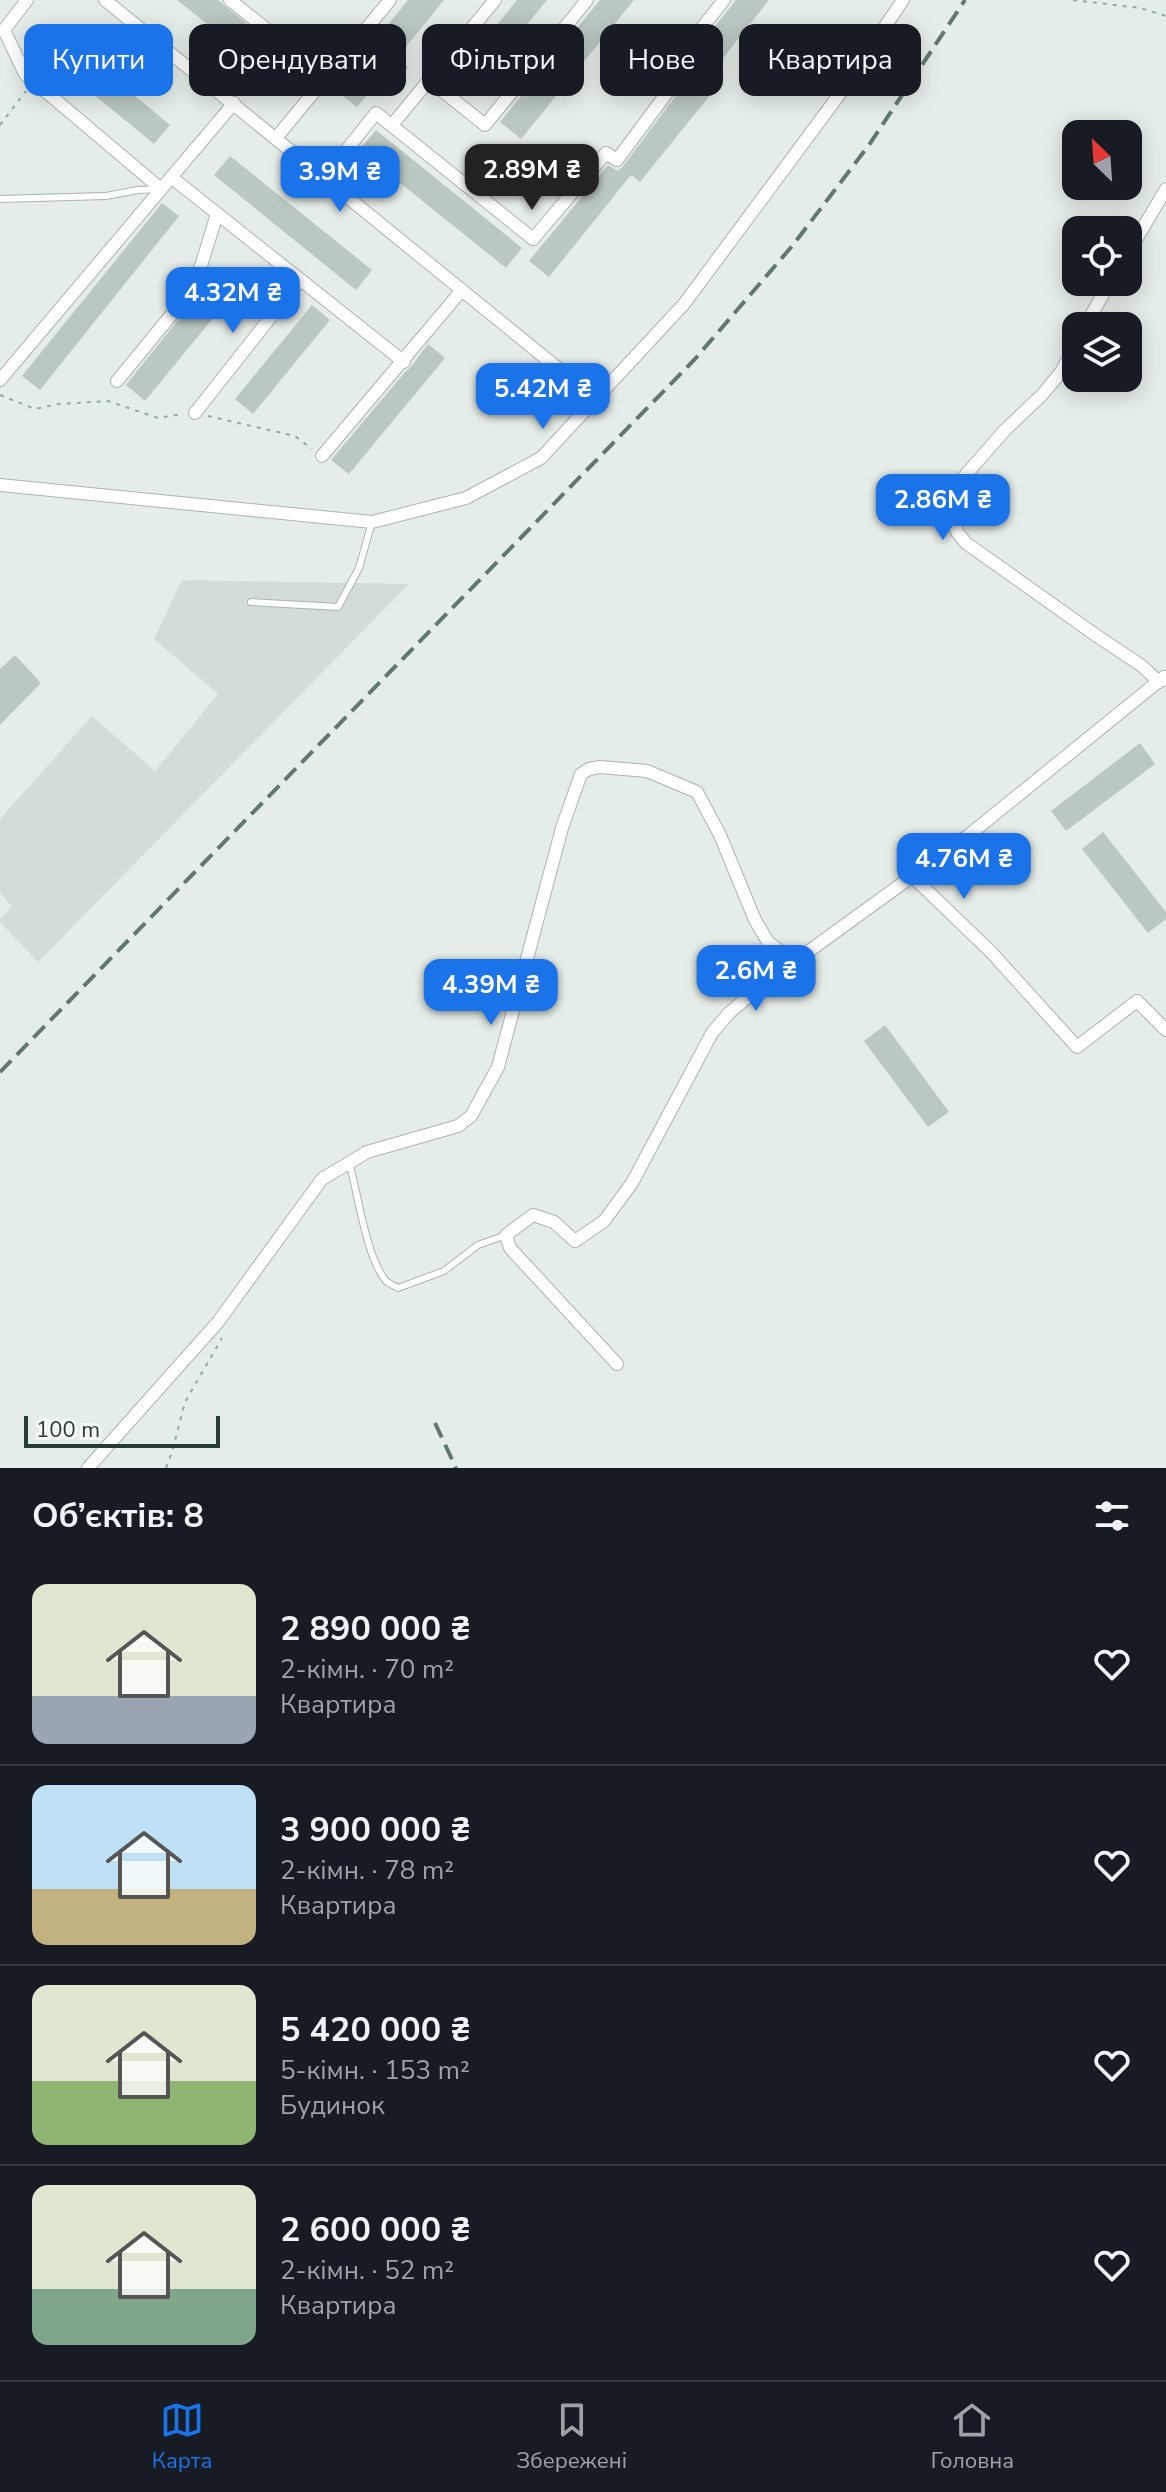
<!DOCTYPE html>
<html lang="uk">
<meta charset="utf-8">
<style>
body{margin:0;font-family:"Nunito Sans",sans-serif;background:#242831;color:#f1f3f6;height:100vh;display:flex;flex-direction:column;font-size:30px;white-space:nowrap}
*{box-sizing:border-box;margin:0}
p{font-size:26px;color:#9ea1a6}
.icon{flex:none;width:44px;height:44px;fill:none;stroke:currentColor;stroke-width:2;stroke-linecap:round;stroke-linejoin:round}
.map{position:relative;height:1468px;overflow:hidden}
.side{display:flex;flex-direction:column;background:#171b24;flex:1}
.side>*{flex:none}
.top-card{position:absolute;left:24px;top:24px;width:1118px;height:72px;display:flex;gap:16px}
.needle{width:52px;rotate:335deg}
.fabs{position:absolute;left:1062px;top:120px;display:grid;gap:16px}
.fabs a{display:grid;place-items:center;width:80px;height:80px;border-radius:16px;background:#171b24;box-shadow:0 4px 20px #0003;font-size:40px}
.scale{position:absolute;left:24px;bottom:20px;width:196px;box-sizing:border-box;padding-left:8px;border:4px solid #263d37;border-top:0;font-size:22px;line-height:28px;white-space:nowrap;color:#263d37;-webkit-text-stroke:6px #f6f9f8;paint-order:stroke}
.price{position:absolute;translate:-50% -68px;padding:0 18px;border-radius:16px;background:#1a73e8;color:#fff;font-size:26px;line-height:52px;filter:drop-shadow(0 2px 4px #0008)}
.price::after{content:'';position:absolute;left:50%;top:48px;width:24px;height:18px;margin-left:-12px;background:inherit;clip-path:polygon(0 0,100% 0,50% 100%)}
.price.selected{background:#222;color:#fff}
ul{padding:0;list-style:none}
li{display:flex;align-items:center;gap:24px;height:200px;padding:0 32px}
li+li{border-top:2px solid #363941}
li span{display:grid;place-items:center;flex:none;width:224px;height:160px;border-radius:16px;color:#555}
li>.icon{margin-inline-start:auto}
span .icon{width:96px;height:96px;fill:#fffc;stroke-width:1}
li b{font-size:34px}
h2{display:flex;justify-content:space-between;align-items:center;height:96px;padding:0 32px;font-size:34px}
.pill{padding:0 28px;border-radius:16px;background:#171b24;box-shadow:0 4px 20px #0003;font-size:28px;line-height:72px}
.pill.selected{background:#1a73e8;color:#fff}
.tab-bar{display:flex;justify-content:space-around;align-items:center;height:112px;border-top:2px solid #363941;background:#171b24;font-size:22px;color:#9ea1a6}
.tab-bar a{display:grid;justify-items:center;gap:4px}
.tab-bar .selected{color:#1a73e8}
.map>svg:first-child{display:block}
</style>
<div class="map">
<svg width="1166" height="1468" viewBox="0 0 1166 1468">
<rect width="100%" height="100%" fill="#e5ede9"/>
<!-- built -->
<polygon fill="#d4dcd8" points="182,580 409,584 38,962 0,922 0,919 12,906 0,893 0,819 92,716 155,771 218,694 154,639"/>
<!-- building -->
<g fill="#bbc7c2">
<polygon points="177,0 218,0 311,77 296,95"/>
<polygon points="408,0 444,0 397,58 408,67 397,82 385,73 357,107 335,90"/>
<polygon points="517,0 547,0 471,93 453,79"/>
<polygon points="600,0 634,0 521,139 500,122"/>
<polygon points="736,0 769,0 709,76 719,84 640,182 631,175 549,277 529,261 608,165 618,171 624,165 701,62 694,53"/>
<polygon points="57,31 170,125 154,144 41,51"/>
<polygon points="376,130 522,248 506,268 359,150"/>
<polygon points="230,156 372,270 356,290 214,175"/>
<polygon points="162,203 179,216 40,390 22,376"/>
<polygon points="202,290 223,306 145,401 126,385"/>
<polygon points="312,305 330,320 253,414 235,399"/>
<polygon points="428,344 445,358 349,474 331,460 406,371 410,368"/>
<polygon points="15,655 41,683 0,725 0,669"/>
<polygon points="1140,743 1155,764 1066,831 1051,811"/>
<polygon points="1103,832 1166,912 1166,919 1148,933 1082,849"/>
<polygon points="885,1025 949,1112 928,1127 864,1041"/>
</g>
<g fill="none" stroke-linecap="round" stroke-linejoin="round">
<!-- lane casing -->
<g stroke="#a8b5b0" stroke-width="8">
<g id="lane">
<polyline points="0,199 106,196 138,190 160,189"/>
<polyline points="251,602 338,607 359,568 372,522"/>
<path d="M 349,1162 C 358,1193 366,1259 387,1282 C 389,1283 396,1287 398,1288 L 444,1271 L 478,1245 L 506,1235"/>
</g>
</g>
<!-- street casing -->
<g stroke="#a8b5b0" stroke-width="14">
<g id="street">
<polyline points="27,0 4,30 25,74 161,189"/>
<polyline points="105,0 597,400"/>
<polyline points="230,0 326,77"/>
<polyline points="429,80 485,125 587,0"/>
<polyline points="392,125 495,0"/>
<polyline points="276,138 390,0"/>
<polyline points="171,177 404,362"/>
<polyline points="324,178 376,113 533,239 606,153 617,160 690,62 681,54 724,0"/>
<polyline points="1128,253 1166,189"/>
<polyline points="1085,326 1110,282"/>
<polyline points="1076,344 1061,372 1042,395 1005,430 962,479 954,491 952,505 954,522 957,532 966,543 1097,636 1142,666 1159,682"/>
<polyline points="0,380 234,103"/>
<polyline points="117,381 182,302 201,266 217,214"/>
<polyline points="195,413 300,280"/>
<polyline points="322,456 462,290"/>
<polyline points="0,485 372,522 466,498 541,458 684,304 836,99 903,0"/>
<polyline points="912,876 991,952 1077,1047 1137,1001 1166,1030"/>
<polyline points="617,1364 510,1248 506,1235 533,1215 554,1222 575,1241 604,1221 632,1183 712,1033 729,1013 761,986 969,835 1164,677 1166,680"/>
<polyline points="88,1468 218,1322 322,1179 367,1152 458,1126 471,1116 498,1067 562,828 581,774 589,769 600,767 647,771 697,792 720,835 755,920 768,942 781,952 798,958"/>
</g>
</g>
<!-- path -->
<g stroke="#8aaca2" stroke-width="2" stroke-dasharray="4 6" stroke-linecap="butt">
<polyline points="1073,0 1140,8 1166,16"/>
<polyline points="0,125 26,91"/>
<polyline points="0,395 35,409 58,404 108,401 158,418 182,414"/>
<polyline points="208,416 295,436 312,449"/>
<polyline points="166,1468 172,1452 185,1402 222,1338"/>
</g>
<!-- lane -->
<use href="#lane" stroke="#fff" stroke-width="6"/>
<!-- street -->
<use href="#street" stroke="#fff" stroke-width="12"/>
<!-- rail -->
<g stroke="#617872" stroke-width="4" stroke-dasharray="16 8" stroke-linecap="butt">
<polyline points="0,1072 695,359 793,245 869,145 965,0"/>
<polyline points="435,1423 456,1468"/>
</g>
</g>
</svg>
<div class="fabs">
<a><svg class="needle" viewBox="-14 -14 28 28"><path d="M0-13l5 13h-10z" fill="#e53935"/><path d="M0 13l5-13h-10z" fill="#9ea1a6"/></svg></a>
<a><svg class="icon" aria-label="locate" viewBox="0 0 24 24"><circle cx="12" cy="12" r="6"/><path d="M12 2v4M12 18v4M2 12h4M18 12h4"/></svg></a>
<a><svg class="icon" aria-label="layers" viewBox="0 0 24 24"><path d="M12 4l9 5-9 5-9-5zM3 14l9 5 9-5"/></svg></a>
</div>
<div class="scale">100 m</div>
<b class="price selected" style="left:532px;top:212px">2.89M ₴</b>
<b class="price" style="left:340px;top:214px">3.9M ₴</b>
<b class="price" style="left:233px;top:335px">4.32M ₴</b>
<b class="price" style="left:543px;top:431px">5.42M ₴</b>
<b class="price" style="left:943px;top:542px">2.86M ₴</b>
<b class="price" style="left:964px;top:901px">4.76M ₴</b>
<b class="price" style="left:756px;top:1013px">2.6M ₴</b>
<b class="price" style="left:491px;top:1027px">4.39M ₴</b>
<div class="top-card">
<a class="pill selected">Купити</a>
<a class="pill">Орендувати</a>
<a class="pill">Фільтри</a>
<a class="pill">Нове</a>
<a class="pill">Квартира</a>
</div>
</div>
<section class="side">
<h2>Об’єктів: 8<svg class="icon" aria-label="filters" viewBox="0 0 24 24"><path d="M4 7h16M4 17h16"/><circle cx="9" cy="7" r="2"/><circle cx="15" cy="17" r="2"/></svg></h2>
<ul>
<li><span style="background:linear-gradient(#dfe7d0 70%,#9aa5b1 0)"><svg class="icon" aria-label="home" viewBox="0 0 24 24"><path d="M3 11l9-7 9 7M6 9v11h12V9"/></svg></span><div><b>2 890 000 ₴</b><p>2-кімн. · 70 m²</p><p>Квартира</p></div><svg class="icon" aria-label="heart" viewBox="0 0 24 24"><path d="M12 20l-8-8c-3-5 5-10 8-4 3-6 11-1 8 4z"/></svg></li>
<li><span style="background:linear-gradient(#bfe0f5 65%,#c2b280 0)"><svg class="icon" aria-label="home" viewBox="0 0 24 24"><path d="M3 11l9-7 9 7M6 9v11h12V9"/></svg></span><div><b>3 900 000 ₴</b><p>2-кімн. · 78 m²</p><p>Квартира</p></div><svg class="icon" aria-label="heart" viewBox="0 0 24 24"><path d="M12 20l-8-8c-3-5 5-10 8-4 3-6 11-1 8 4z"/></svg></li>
<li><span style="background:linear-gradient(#dfe7d0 60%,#8fb573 0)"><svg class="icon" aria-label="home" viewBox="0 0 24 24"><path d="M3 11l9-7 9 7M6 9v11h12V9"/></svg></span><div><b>5 420 000 ₴</b><p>5-кімн. · 153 m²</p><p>Будинок</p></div><svg class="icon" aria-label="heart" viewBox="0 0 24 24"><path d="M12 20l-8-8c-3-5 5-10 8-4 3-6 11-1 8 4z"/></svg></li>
<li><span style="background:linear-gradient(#dfe7d0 65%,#7fa58c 0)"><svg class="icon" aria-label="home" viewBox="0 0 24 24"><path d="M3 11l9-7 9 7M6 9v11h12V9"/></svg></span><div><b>2 600 000 ₴</b><p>2-кімн. · 52 m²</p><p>Квартира</p></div><svg class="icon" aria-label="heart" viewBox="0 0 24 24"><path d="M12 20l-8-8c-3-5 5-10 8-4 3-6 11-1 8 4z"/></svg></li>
</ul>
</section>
<nav class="tab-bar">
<a class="selected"><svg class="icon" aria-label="map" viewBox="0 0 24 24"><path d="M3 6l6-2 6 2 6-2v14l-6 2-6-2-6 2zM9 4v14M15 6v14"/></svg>Карта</a>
<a><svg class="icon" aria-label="saved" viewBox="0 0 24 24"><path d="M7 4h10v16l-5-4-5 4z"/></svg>Збережені</a>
<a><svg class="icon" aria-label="home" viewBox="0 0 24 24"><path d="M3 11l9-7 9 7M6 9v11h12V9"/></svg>Головна</a>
</nav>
